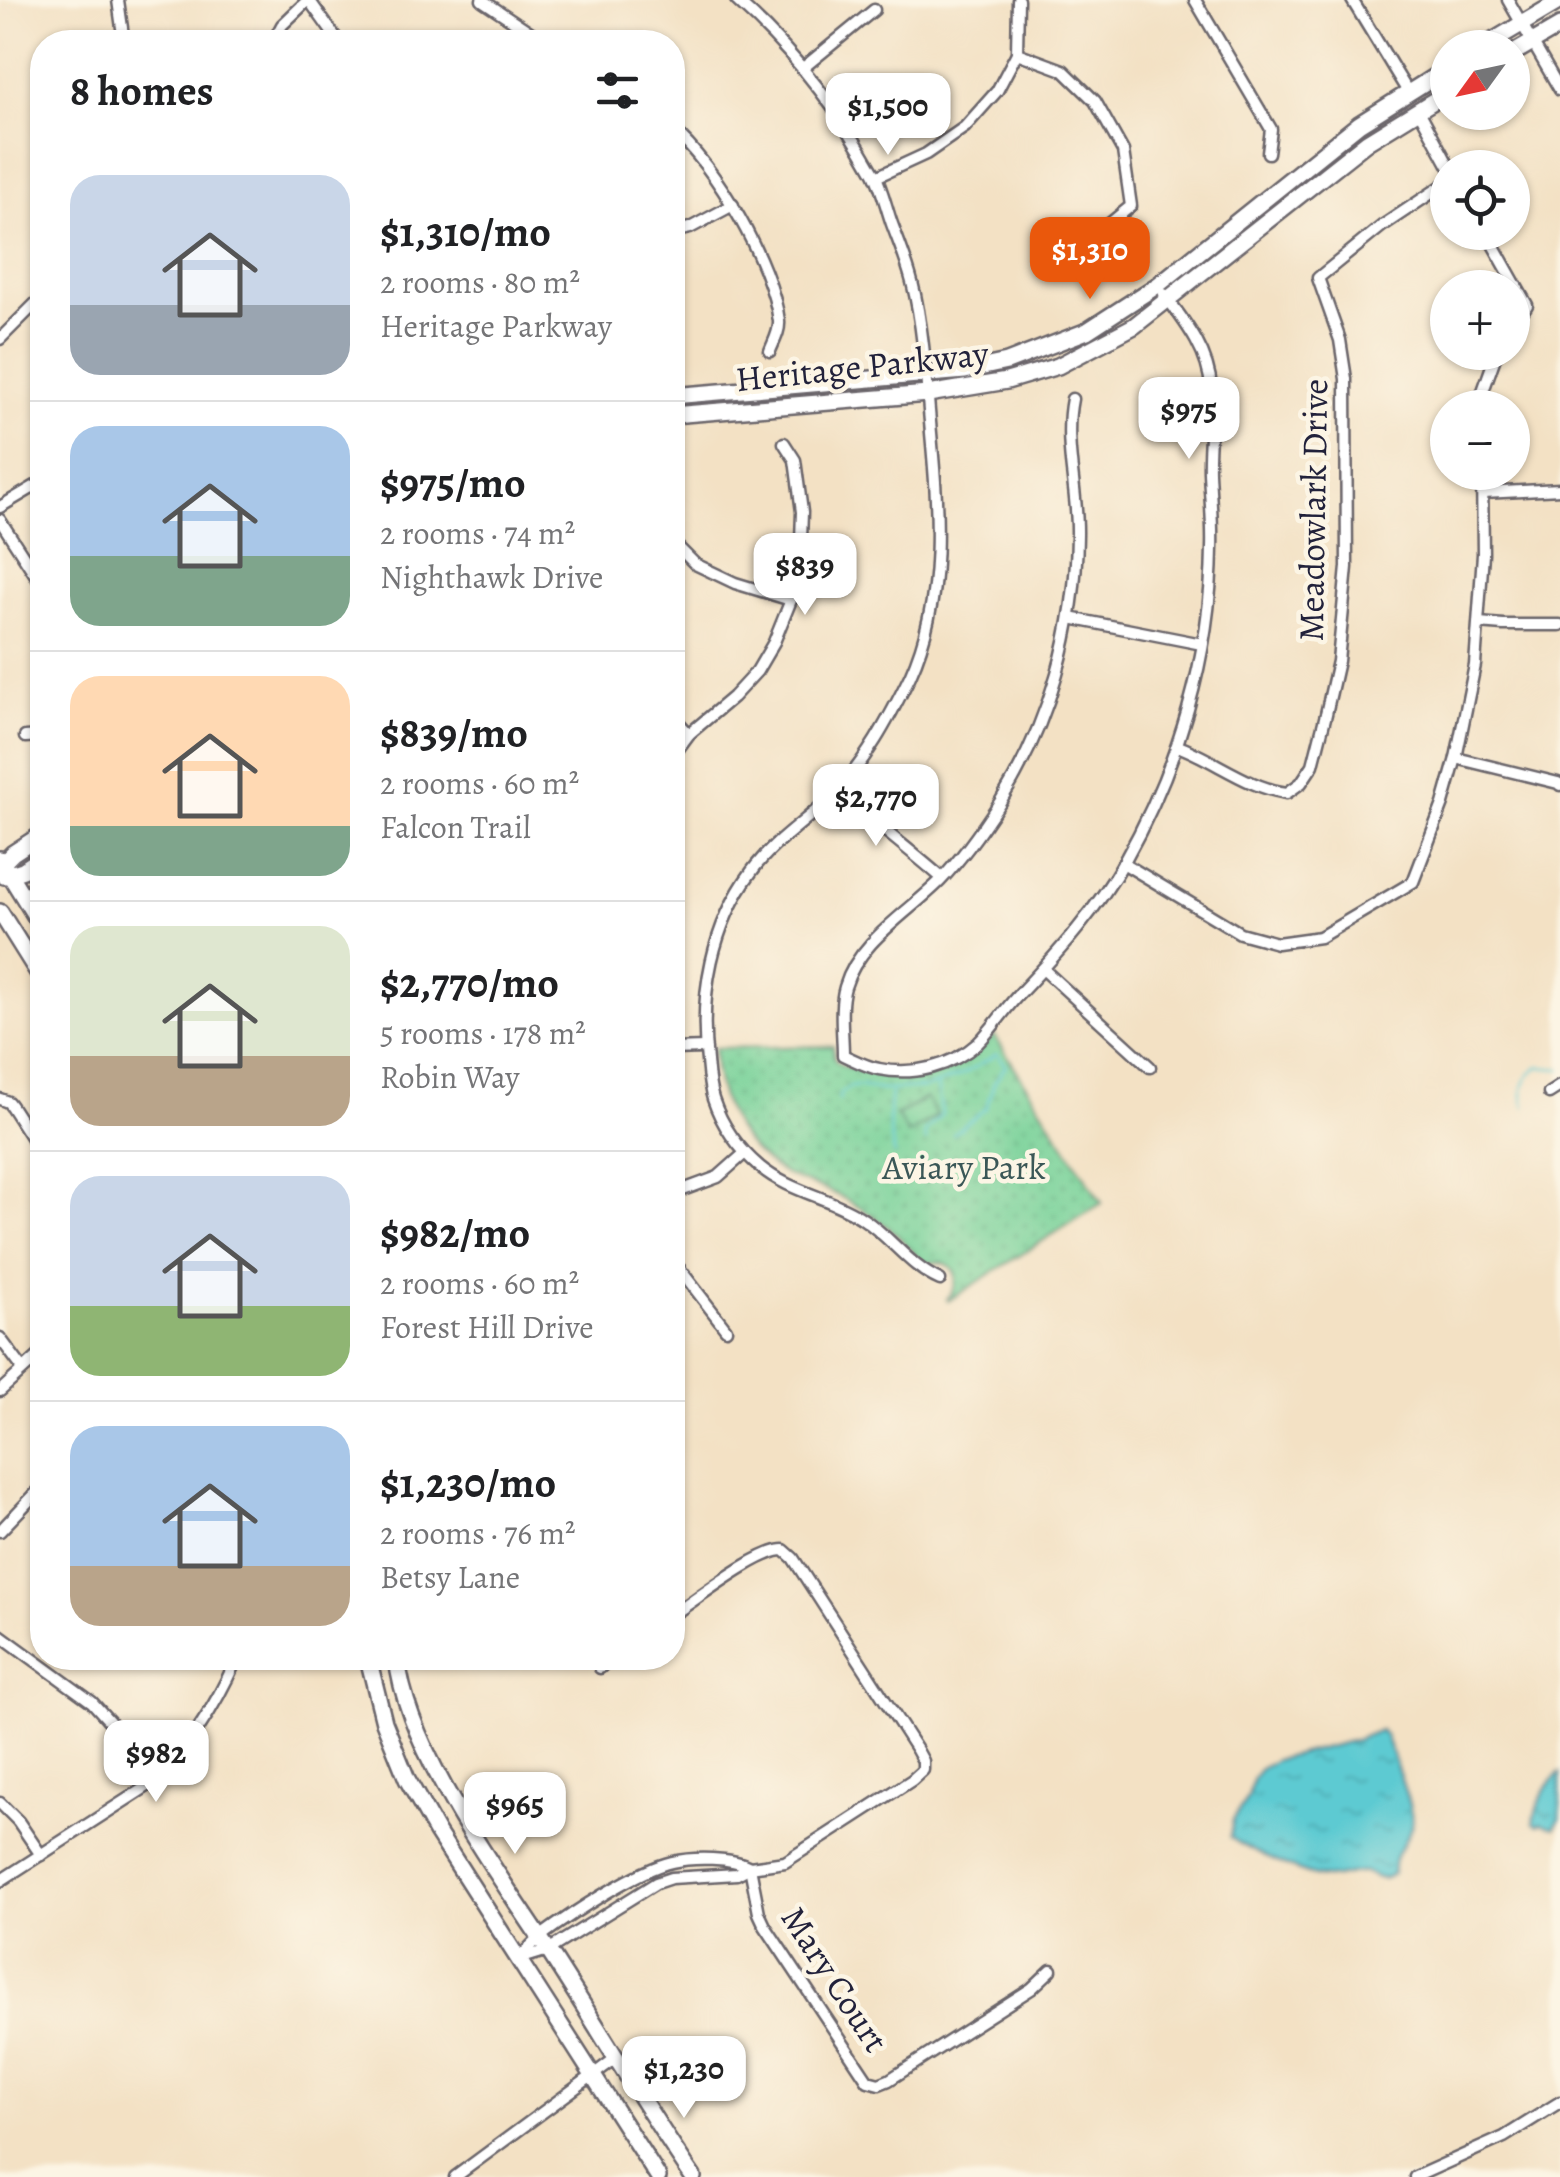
<!DOCTYPE html>
<meta charset="utf-8">
<style>
body{margin:0;font-family:Alegreya,serif;background:#f6f6f6;color:#202124;height:100vh;display:flex;flex-direction:column;font-size:38px;white-space:nowrap}
*{box-sizing:border-box;margin:0}
p{font-size:32px;color:#757577}
.icon{flex:none;width:55px;height:55px;fill:none;stroke:currentColor;stroke-width:2;stroke-linecap:round;stroke-linejoin:round}
.map{position:relative;flex:1;overflow:hidden}
.panel{position:absolute;left:30px;top:30px;width:655px;height:1640px;display:flex;flex-direction:column;background:#fff;border-radius:40px;box-shadow:0 2px 8px #0004}
.panel>*{flex:none}
.needle{width:65px;rotate:237deg}
.controls{position:absolute;left:1430px;top:30px;display:grid;gap:20px}
.controls a{display:grid;place-items:center;width:100px;height:100px;border-radius:50%;background:#fff;box-shadow:0 2px 8px #0004;font-size:50px}
.price{position:absolute;translate:-50% -85px;padding:0 22px;border-radius:20px;background:#fff;color:#222;font-size:32px;line-height:65px;filter:drop-shadow(0 2px 5px #0008)}
.price::after{content:'';position:absolute;left:50%;top:60px;width:30px;height:22px;margin-left:-15px;background:inherit;clip-path:polygon(0 0,100% 0,50% 100%)}
.price.on{background:#ea580c;color:#fff}
ul{padding:0;list-style:none}
li{display:flex;align-items:center;gap:30px;height:250px;padding:0 40px}
li+li{border-top:2px solid #e0e0e0}
li span{display:grid;place-items:center;flex:none;width:280px;height:200px;border-radius:30px;color:#555}
li>.icon{margin-inline-start:auto}
span .icon{width:120px;height:120px;fill:#fffc;stroke-width:1}
li b{font-size:42px}
h2{display:flex;justify-content:space-between;align-items:center;height:120px;padding:0 40px;font-size:42px}
.map>svg:first-child{display:block}
</style>
<div class="map">
<svg width="1560" height="2177" viewBox="0 0 1560 2177">
<defs>
<pattern id="grass-dots" width="8" height="8" patternUnits="userSpaceOnUse" patternTransform="scale(2.5)"><rect width="8" height="8" fill="#76d198"/><path d="M2 2h.1M6 6h.1" fill="none" stroke="#66b384" stroke-width="1.8" stroke-linecap="round"/></pattern>
<pattern id="water-ripples" width="26" height="14" patternUnits="userSpaceOnUse" patternTransform="scale(2.5)"><rect width="26" height="14" fill="#5dcad2"/><path d="M2 4q2-2 4 0t4 0M15 11q2-2 4 0t4 0" fill="none" stroke="#51adb5"/></pattern>
</defs>
<rect width="100%" height="100%" fill="#fcf5e5"/>
<filter id="ink" filterUnits="userSpaceOnUse"><feTurbulence type="fractalNoise" baseFrequency=".01" numOctaves="2"/><feDisplacementMap in="SourceGraphic" scale="20" xChannelSelector="R" yChannelSelector="G"/><feConvolveMatrix kernelMatrix="1 2 1 2 8 2 1 2 1" color-interpolation-filters="sRGB"/></filter>
<filter id="wash" filterUnits="userSpaceOnUse"><feTurbulence type="fractalNoise" baseFrequency=".0048" numOctaves="4" result="noise"/><feDisplacementMap in="SourceGraphic" scale="40" xChannelSelector="R" yChannelSelector="G"/><feGaussianBlur stdDeviation="2.25" result="paint"/><feColorMatrix in="noise" values="0 0 0 0 0 0 0 0 0 0 0 0 0 0 0 0 0 1.4 0 .05"/><feComposite in="paint" operator="in"/></filter>
<g filter="url(#wash)">
<rect width="100%" height="100%" fill="#f3e1c4"/>
<!-- grass -->
<path fill="url(#grass-dots)" stroke="#4c7a6a" stroke-width="2.5" d="M 994,1035 L 1102,1203 L 948,1301 L 947,1299 C 958,1288 961,1267 941,1262 C 940,1262 925,1263 923,1263 C 906,1243 888,1224 865,1211 C 854,1204 843,1197 831,1192 C 815,1185 796,1181 781,1172 C 737,1145 714,1098 714,1048 L 833,1046 L 834,1059 C 843,1069 850,1067 862,1071 C 914,1085 957,1077 994,1035 Z"/>
<!-- garden -->
<polygon fill="#76d198" stroke="#4c7a6a" stroke-width="2.5" points="926,1098 937,1116 908,1134 897,1116"/>
<!-- water -->
<g fill="url(#water-ripples)" stroke="#407686" stroke-width="2.5">
<path d="M 1380,1730 L 1385,1735 C 1391,1753 1412,1804 1412,1820 C 1411,1841 1391,1850 1394,1873 C 1379,1884 1379,1876 1364,1873 C 1352,1871 1338,1879 1325,1878 C 1305,1876 1245,1849 1230,1837 L 1233,1820 L 1248,1796 L 1253,1778 L 1259,1770 L 1275,1760 L 1355,1740 Z"/>
<path d="M 1560,1773 L 1560,1818 L 1554,1828 L 1542,1823 L 1538,1825 L 1534,1823 C 1535,1807 1547,1783 1560,1773 Z"/>
</g>
<g fill="none" stroke-linecap="round" stroke-linejoin="round">
<!-- stream -->
<g stroke="#5dcad2" stroke-width="2.5">
<path d="M 891,1093 C 887,1114 889,1134 895,1155"/>
<polyline points="839,1100 840,1094 850,1087 859,1086 882,1090 926,1088 962,1075 997,1054 1006,1065 994,1083 986,1108 953,1134"/>
<path d="M 1525,1107 C 1520,1090 1523,1077 1539,1067 L 1560,1069"/>
<polyline points="926,1141 925,1132 942,1114 937,1085"/>
</g>
</g>
</g>
<g filter="url(#ink)">
<g fill="none" stroke-linecap="round" stroke-linejoin="round">
<!-- street casing -->
<g stroke="#6b656b" stroke-width="15">
<g id="street">
<polyline points="118,0 124,42"/>
<polyline points="309,0 339,42"/>
<polyline points="482,0 545,42"/>
<path d="M 736,0 C 791,49 838,108 874,173 C 882,188 886,207 892,224 C 899,243 907,262 912,282 C 922,320 926,372 929,411 C 937,499 948,593 910,676 C 889,719 865,764 830,798 C 804,823 773,842 752,871 C 712,925 699,995 707,1061 C 708,1073 709,1087 713,1099 C 722,1126 739,1149 760,1167 C 790,1192 831,1197 863,1219 C 892,1238 909,1266 940,1280"/>
<polyline points="1195,0 1271,129 1268,153"/>
<polyline points="1352,0 1408,92"/>
<polyline points="1508,0 1560,90"/>
<polyline points="273,42 282,25 308,0"/>
<polyline points="1017,53 1063,70 1095,101 1123,151 1131,206 1109,224 1067,252 1047,254"/>
<polyline points="803,68 874,10"/>
<polyline points="1418,109 1450,168"/>
<path d="M 672,129 C 716,166 772,264 779,321 C 780,331 774,341 770,351"/>
<polyline points="876,177 926,154 965,127 997,91 1017,53 1018,0"/>
<polyline points="672,232 690,228 733,205"/>
<polyline points="1486,232 1527,305 1512,328"/>
<polyline points="0,339 42,297"/>
<path d="M 1072,399 C 1063,444 1078,490 1077,535 C 1076,629 1050,722 1000,802 C 982,830 963,857 940,881 C 908,913 858,942 845,987 C 839,1007 843,1034 843,1055 C 854,1060 867,1067 879,1069 C 913,1076 951,1067 978,1043 C 994,1027 1006,1007 1022,991 C 1060,951 1098,908 1125,860 C 1178,766 1211,656 1212,548 C 1213,522 1210,497 1209,472 C 1208,444 1213,416 1211,388 C 1209,352 1185,322 1164,294"/>
<polyline points="1482,408 1483,391 1497,352"/>
<polyline points="1483,493 1560,489"/>
<polyline points="0,507 42,482"/>
<polyline points="0,520 42,585"/>
<polyline points="672,541 695,564 735,583 791,600"/>
<polyline points="1070,618 1202,644"/>
<polyline points="1479,623 1503,625 1560,625"/>
<polyline points="672,715 689,734"/>
<polyline points="25,737 42,736"/>
<path d="M 1178,746 C 1215,760 1248,788 1287,793 L 1301,783 L 1313,765 L 1326,714 L 1338,661 L 1347,567 L 1346,379 L 1340,340 L 1318,278 L 1382,226 L 1448,182"/>
<polyline points="672,757 689,734 733,697 757,671 774,642 791,600 800,568 802,512 795,460 784,443"/>
<polyline points="1456,758 1558,783 1560,785"/>
<path d="M 838,790 C 871,821 908,848 942,878"/>
<polyline points="1123,863 1240,933 1277,943 1320,937 1413,882 1443,804 1456,758 1475,665 1483,554 1482,472"/>
<polyline points="1043,969 1150,1067"/>
<polyline points="672,1049 705,1048"/>
<polyline points="1549,1093 1560,1086"/>
<polyline points="0,1099 8,1102 11,1106 42,1154"/>
<polyline points="672,1194 718,1177 745,1153"/>
<polyline points="672,1259 726,1329"/>
<polyline points="0,1338 23,1369"/>
<polyline points="0,1391 42,1353"/>
<polyline points="0,1531 42,1487"/>
<path d="M 672,1615 C 697,1599 759,1550 784,1550 L 793,1558 L 917,1750 L 923,1761 L 923,1770 L 912,1780 L 785,1862 L 750,1867 L 737,1874 L 671,1878 L 656,1883 L 548,1950 L 519,1959 C 526,1951 533,1943 541,1936 C 571,1914 637,1870 672,1862 C 693,1857 732,1857 750,1867"/>
<polyline points="0,1635 92,1702 159,1776"/>
<polyline points="600,1668 610,1658"/>
<polyline points="0,1803 18,1821 41,1855"/>
<polyline points="750,1867 759,1913 765,1926 868,2081 879,2084 889,2080 1031,1989 1051,1970"/>
<path d="M 0,1881 L 146,1787 C 188,1752 215,1707 237,1658"/>
<polyline points="455,2177 616,2058"/>
<polyline points="1415,2177 1504,2137 1560,2102"/>
</g>
</g>
<!-- secondary casing -->
<g stroke="#6b656b" stroke-width="20">
<g id="secondary">
<polyline points="1481,48 1560,1"/>
<polyline points="1512,54 1560,26"/>
<polyline points="672,396 965,371 1007,362 1087,331 1158,285 1359,124 1448,68"/>
<polyline points="672,415 928,394 1007,381 1058,366 1134,326 1367,142 1448,92"/>
<polyline points="0,859 42,927"/>
<polyline points="0,866 13,853 42,834"/>
<polyline points="4,876 23,870 42,857"/>
<polyline points="0,912 42,979"/>
<polyline points="368,1658 384,1722 407,1779 437,1832 658,2177"/>
<path d="M 397,1658 C 407,1752 498,1873 550,1953 C 598,2027 643,2104 693,2177"/>
</g>
</g>
<!-- street -->
<use href="#street" stroke="#fff" stroke-width="10"/>
<!-- secondary -->
<use href="#secondary" stroke="#fff" stroke-width="15"/>
</g>
</g>
<g text-anchor="middle" dominant-baseline="central" stroke-width="9" stroke-linejoin="round" paint-order="stroke">
<!-- street labels -->
<g font-size="35" fill="#22223b" stroke="#fcf5e5">
<text transform="translate(862 366) rotate(-6)">Heritage Parkway</text>
<text transform="translate(1313 510) rotate(-89)">Meadowlark Drive</text>
<text transform="translate(835 1979) rotate(57)">Mary Court</text>
</g>
<!-- park labels -->
<g font-size="35" fill="#3b5757" stroke="#fcf5e5">
<text x="964" y="1167">Aviary Park</text>
</g>
</g>
</svg>
<div class="controls">
<a><svg class="needle" viewBox="-14 -14 28 28"><path d="M0-13l5 13h-10z" fill="#e53935"/><path d="M0 13l5-13h-10z" fill="#757577"/></svg></a>
<a><svg class="icon" aria-label="locate" viewBox="0 0 24 24"><circle cx="12" cy="12" r="6"/><path d="M12 2v4M12 18v4M2 12h4M18 12h4"/></svg></a>
<a>+</a>
<a>−</a>
</div>
<b class="price" style="left:888px;top:158px">$1,500</b>
<b class="price on" style="left:1090px;top:302px">$1,310</b>
<b class="price" style="left:1189px;top:462px">$975</b>
<b class="price" style="left:805px;top:618px">$839</b>
<b class="price" style="left:876px;top:849px">$2,770</b>
<b class="price" style="left:156px;top:1805px">$982</b>
<b class="price" style="left:515px;top:1857px">$965</b>
<b class="price" style="left:684px;top:2121px">$1,230</b>
<section class="panel">
<h2>8 homes<svg class="icon" aria-label="filters" viewBox="0 0 24 24"><path d="M4 7h16M4 17h16"/><circle cx="9" cy="7" r="2"/><circle cx="15" cy="17" r="2"/></svg></h2>
<ul>
<li><span style="background:linear-gradient(#c9d6e8 65%,#9aa5b1 0)"><svg class="icon" aria-label="home" viewBox="0 0 24 24"><path d="M3 11l9-7 9 7M6 9v11h12V9"/></svg></span><div><b>$1,310/mo</b><p>2 rooms · 80 m²</p><p>Heritage Parkway</p></div></li>
<li><span style="background:linear-gradient(#a9c7e8 65%,#7fa58c 0)"><svg class="icon" aria-label="home" viewBox="0 0 24 24"><path d="M3 11l9-7 9 7M6 9v11h12V9"/></svg></span><div><b>$975/mo</b><p>2 rooms · 74 m²</p><p>Nighthawk Drive</p></div></li>
<li><span style="background:linear-gradient(#ffd9b3 75%,#7fa58c 0)"><svg class="icon" aria-label="home" viewBox="0 0 24 24"><path d="M3 11l9-7 9 7M6 9v11h12V9"/></svg></span><div><b>$839/mo</b><p>2 rooms · 60 m²</p><p>Falcon Trail</p></div></li>
<li><span style="background:linear-gradient(#dfe7d0 65%,#b9a48a 0)"><svg class="icon" aria-label="home" viewBox="0 0 24 24"><path d="M3 11l9-7 9 7M6 9v11h12V9"/></svg></span><div><b>$2,770/mo</b><p>5 rooms · 178 m²</p><p>Robin Way</p></div></li>
<li><span style="background:linear-gradient(#c9d6e8 65%,#8fb573 0)"><svg class="icon" aria-label="home" viewBox="0 0 24 24"><path d="M3 11l9-7 9 7M6 9v11h12V9"/></svg></span><div><b>$982/mo</b><p>2 rooms · 60 m²</p><p>Forest Hill Drive</p></div></li>
<li><span style="background:linear-gradient(#a9c7e8 70%,#b9a48a 0)"><svg class="icon" aria-label="home" viewBox="0 0 24 24"><path d="M3 11l9-7 9 7M6 9v11h12V9"/></svg></span><div><b>$1,230/mo</b><p>2 rooms · 76 m²</p><p>Betsy Lane</p></div></li>
</ul>
</section>
</div>
